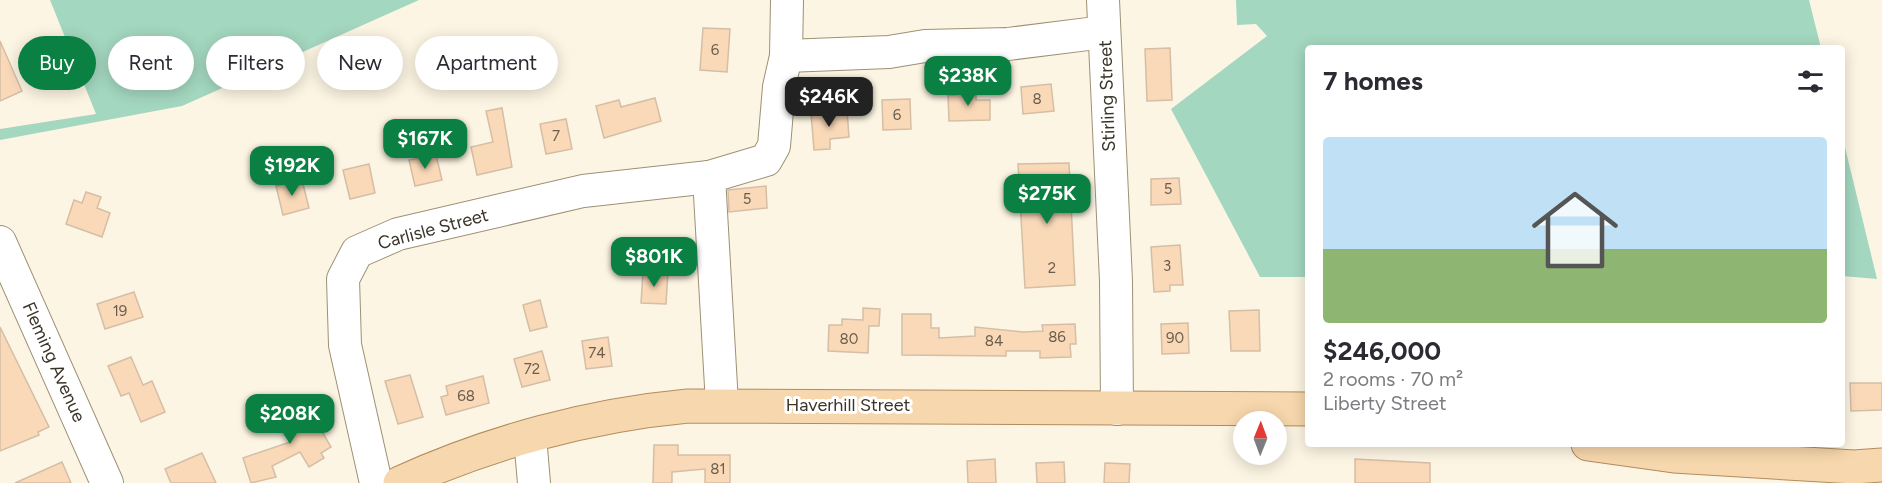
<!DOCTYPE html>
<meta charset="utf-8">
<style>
body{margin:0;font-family:Figtree,sans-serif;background:#f2f2f3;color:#2b2b33;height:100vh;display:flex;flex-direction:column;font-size:22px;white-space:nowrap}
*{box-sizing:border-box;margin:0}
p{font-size:20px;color:#7c7c81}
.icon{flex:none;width:33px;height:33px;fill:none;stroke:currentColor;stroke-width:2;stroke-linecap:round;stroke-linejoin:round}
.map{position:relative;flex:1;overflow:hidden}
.side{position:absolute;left:1305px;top:45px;width:540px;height:402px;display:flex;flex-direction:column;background:#fff;border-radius:6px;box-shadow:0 3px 15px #0003}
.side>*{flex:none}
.banner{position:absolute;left:18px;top:36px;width:570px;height:54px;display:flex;gap:12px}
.needle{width:39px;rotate:1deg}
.fabs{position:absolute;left:1233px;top:411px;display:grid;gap:12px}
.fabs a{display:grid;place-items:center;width:54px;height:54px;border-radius:50%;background:#fff;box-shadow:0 3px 15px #0003;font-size:30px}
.price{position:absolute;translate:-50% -51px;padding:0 14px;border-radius:12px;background:#0b8043;color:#fff;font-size:20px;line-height:39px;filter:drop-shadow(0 2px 3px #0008)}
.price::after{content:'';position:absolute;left:50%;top:36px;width:18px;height:14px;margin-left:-9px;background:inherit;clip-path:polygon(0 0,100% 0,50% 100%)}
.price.active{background:#222;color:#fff}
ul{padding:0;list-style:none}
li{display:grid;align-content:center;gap:12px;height:318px;padding:0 18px}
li+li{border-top:2px solid #e1e1e2}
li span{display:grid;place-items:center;height:186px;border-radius:6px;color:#555}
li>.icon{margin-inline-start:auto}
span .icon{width:108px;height:108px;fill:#fffc;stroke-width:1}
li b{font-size:26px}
h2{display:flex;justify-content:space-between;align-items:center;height:72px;padding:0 18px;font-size:26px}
.tag{padding:0 21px;border-radius:27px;background:#fff;box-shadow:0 3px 15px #0003;font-size:21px;line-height:54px}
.tag.active{background:#0b8043;color:#fff}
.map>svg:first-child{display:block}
</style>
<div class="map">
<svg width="1882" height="483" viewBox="0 0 1882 483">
<rect width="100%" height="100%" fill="#fdf5e3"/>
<!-- green -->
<g fill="#a4d7bf">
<polygon points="50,0 419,0 182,106 0,140 0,129 96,114"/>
<polygon points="1236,0 1809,0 1821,48 1308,48 1308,277 1260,277 1171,109 1267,36 1256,24 1237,25"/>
<polygon points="1842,135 1877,279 1842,276"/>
</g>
<!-- building -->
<g fill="#f9d9b8" stroke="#d5bea5" stroke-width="1.5">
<polygon points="703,28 730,29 727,72 700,70"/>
<polygon points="0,41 22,91 0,101"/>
<polygon points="1170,48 1172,100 1147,101 1145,49"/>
<polygon points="1051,84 1054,111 1023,114 1021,87"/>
<polygon points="976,91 976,100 990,100 990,120 949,121 948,95 955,95 955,92"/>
<polygon points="655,98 661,121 604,138 596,106 619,100 621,107"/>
<polygon points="910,99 911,129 883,130 882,100"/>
<polygon points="502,108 512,167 477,175 471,147 493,142 486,111"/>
<polygon points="847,110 849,137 830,139 830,149 814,150 811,113"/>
<polygon points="566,119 572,149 546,154 540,124"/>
<polygon points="436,155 442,180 415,186 409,160"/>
<polygon points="1069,163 1075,285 1025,288 1018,164"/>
<polygon points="369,164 375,193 350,199 343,170"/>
<polygon points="1179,178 1181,204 1151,205 1151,179"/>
<polygon points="302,180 309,208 283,215 276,186"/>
<polygon points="766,186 767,208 729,212 728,190"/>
<polygon points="86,192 101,197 97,208 110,213 102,237 66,224 74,200 82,203"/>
<polygon points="1180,245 1183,285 1170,285 1170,291 1154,292 1151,247"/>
<polygon points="643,271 668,272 666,304 641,303"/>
<polygon points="134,292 143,317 105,329 97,304"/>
<polygon points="540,300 547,327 530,331 523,305"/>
<polygon points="863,308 880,309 879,326 869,326 868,353 828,351 829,325 842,325 842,319 863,320"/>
<polygon points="1259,310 1260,351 1231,351 1229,311"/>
<polygon points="902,314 931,314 931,328 939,328 939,338 975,336 975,327 1023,332 1043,331 1042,325 1075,324 1076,344 1070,344 1071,357 1040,358 1040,351 1006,351 1006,356 902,355"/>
<polygon points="1188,323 1189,353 1162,354 1161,324"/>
<polygon points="0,327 49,427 38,432 39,435 0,451"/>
<polygon points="608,337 612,366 586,369 582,341"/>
<polygon points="542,351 550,380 522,387 514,359"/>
<polygon points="131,357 143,385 152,381 165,412 141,422 129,393 121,396 108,366"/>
<polygon points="410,375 423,417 398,424 385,381"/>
<polygon points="483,376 489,403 446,415 441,397 448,395 446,386"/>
<polygon points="1850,383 1882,383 1882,410 1851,411"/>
<polygon points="305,402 331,447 321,453 324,458 309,467 300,452 272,466 276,477 251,483 243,458 290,442 277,419"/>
<polygon points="654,445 678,445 678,455 730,455 730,483 705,483 705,469 672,472 672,483 653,483"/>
<polygon points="202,453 216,483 171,483 165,469"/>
<polygon points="995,459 996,483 968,483 967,461"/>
<polygon points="1355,459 1430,463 1430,483 1355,483"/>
<polygon points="62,462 71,483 15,483"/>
<polygon points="1064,462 1065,483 1037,483 1036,463"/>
<polygon points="1105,463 1130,464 1129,483 1104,483"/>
</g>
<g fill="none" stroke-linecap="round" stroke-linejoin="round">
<!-- minor casing -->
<g stroke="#9e9075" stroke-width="34">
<g id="minor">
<polyline points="1103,0 1116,281 1117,409"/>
<polyline points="786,56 889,52 925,46 1008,44 1104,32"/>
<polyline points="0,242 107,483"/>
<polyline points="722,404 709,177 766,160 774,146 779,87 786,56 787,0"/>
<polyline points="530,437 534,483"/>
<polyline points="376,483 345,345 343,279 357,252 398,234 583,191 709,177"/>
</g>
</g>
<!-- major casing -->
<g stroke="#b28c5c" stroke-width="35">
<g id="major">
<polyline points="1588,444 1674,456 1854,467 1882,465"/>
<path d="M 400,483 C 490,442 590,415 688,406 L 1308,409"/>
</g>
</g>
<!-- minor -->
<use href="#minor" stroke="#fff" stroke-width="32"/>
<!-- major -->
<use href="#major" stroke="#f7d7ad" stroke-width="33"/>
</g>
<g text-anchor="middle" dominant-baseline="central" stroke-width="6" stroke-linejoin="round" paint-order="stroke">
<!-- number labels -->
<g font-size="15" fill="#6a5d4d">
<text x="715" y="50">6</text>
<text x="1037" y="99">8</text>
<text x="897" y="115">6</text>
<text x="556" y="136">7</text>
<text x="1168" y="189">5</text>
<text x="747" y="199">5</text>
<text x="1167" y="266">3</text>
<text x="1052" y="268">2</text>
<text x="120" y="311">19</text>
<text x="1057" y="337">86</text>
<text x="1175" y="338">90</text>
<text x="849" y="339">80</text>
<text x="994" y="341">84</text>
<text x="597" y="353">74</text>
<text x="532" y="369">72</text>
<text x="466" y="396">68</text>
<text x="718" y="469">81</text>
</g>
<!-- street labels -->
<g font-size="18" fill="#3a3429" stroke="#fff">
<text transform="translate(1107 96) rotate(-92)">Stirling Street</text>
<text transform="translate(433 229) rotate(-15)">Carlisle Street</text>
<text transform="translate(54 362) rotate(66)">Fleming Avenue</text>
<text x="848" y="405">Haverhill Street</text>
</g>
</g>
</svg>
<div class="fabs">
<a><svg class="needle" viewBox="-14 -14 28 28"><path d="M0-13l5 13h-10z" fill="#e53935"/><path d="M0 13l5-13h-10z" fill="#7c7c81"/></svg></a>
</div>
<b class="price" style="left:968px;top:107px">$238K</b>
<b class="price active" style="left:829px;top:128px">$246K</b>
<b class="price" style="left:425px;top:170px">$167K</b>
<b class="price" style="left:292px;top:197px">$192K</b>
<b class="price" style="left:1047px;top:225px">$275K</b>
<b class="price" style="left:654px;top:288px">$801K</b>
<b class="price" style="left:290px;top:445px">$208K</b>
<div class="banner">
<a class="tag active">Buy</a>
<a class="tag">Rent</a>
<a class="tag">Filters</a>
<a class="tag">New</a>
<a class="tag">Apartment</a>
</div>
<section class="side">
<h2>7 homes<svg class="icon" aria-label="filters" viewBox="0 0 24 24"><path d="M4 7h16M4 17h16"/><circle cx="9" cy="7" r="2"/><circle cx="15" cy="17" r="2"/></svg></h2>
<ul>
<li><span style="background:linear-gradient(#bfe0f5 60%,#8fb573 0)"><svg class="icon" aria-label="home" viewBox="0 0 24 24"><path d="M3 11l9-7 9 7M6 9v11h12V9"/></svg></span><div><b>$246,000</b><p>2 rooms · 70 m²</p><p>Liberty Street</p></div></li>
</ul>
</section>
</div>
